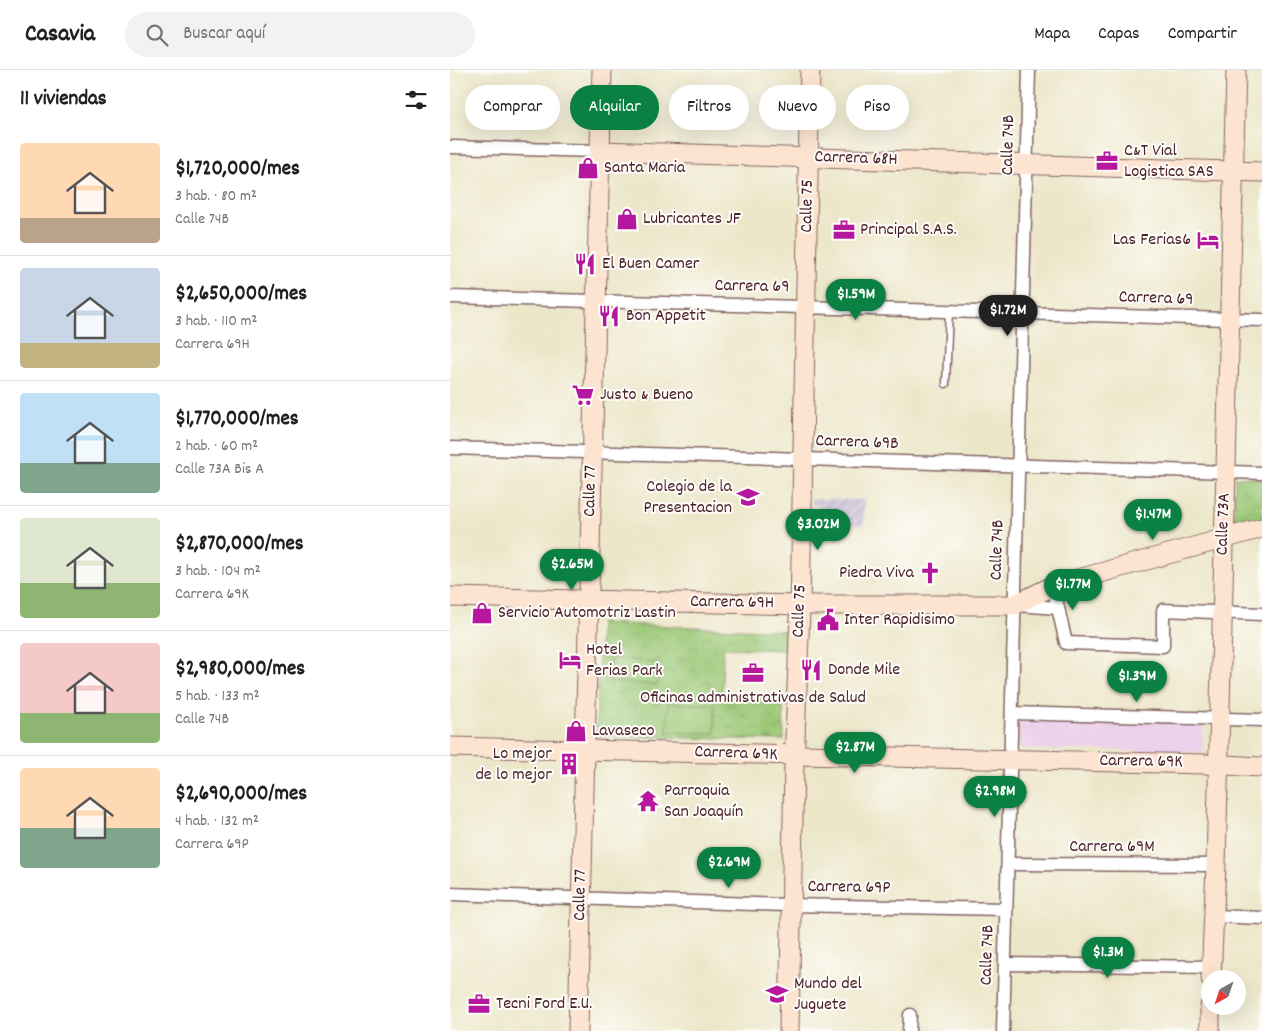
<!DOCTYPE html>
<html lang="es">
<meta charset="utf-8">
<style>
body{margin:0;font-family:Dekko,sans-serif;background:#f2f2f2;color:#202124;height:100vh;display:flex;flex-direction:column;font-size:19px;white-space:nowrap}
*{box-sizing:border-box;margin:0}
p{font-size:16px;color:#757577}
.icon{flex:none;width:28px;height:28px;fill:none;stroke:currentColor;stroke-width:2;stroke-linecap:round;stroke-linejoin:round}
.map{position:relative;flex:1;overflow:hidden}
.panel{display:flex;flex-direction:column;background:#fff;width:450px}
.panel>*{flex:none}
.banner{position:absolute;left:15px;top:15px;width:475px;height:45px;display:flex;gap:10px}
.needle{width:32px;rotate:220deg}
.tools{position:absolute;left:751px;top:900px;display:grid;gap:10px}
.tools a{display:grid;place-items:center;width:45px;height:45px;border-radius:50%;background:#fff;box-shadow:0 5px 20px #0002;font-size:25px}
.price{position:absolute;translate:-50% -42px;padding:0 11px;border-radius:18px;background:#0b8043;color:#fff;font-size:16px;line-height:32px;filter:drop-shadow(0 1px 2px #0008)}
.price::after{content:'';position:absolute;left:50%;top:30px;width:15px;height:11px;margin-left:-8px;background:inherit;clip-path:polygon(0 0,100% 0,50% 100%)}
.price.on{background:#222;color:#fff}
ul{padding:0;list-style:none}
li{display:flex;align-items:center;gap:15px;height:125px;padding:0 20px}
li+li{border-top:1px solid #e0e0e0}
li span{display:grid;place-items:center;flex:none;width:140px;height:100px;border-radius:5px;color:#555}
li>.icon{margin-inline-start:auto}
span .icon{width:60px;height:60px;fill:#fffc;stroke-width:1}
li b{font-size:21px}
h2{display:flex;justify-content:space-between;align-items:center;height:60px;padding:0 20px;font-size:21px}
.pill{padding:0 18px;border-radius:22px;background:#fff;box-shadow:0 5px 20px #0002;font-size:18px;line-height:45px}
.pill.on{background:#0b8043;color:#fff}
header{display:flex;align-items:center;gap:30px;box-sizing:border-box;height:70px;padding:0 25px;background:#fff;border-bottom:1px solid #e0e0e0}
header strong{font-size:24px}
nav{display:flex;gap:28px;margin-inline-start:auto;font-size:18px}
.search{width:350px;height:45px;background:#f2f2f2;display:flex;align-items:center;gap:12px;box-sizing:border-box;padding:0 18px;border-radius:28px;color:#757577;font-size:19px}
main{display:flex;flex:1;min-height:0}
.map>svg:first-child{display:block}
</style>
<header>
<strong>Casavia</strong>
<div class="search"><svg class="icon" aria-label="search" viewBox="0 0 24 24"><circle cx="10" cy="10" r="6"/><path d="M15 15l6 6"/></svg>Buscar aquí</div>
<nav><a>Mapa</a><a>Capas</a><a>Compartir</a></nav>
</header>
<main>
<section class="panel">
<h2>11 viviendas<svg class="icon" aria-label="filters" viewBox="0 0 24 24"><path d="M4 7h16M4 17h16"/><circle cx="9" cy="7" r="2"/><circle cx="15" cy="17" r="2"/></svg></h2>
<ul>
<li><span style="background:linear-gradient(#ffd9b3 75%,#b9a48a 0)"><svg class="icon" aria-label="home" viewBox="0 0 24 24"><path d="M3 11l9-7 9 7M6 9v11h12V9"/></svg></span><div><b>$1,720,000/mes</b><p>3 hab. · 80 m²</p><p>Calle 74B</p></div></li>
<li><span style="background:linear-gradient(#c9d6e8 75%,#c2b280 0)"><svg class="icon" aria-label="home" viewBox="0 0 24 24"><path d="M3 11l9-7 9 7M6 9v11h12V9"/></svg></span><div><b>$2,650,000/mes</b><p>3 hab. · 110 m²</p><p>Carrera 69H</p></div></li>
<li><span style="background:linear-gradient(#bfe0f5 70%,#7fa58c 0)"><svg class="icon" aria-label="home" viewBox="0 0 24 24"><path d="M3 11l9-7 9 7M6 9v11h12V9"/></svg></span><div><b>$1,770,000/mes</b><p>2 hab. · 60 m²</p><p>Calle 73A Bis A</p></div></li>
<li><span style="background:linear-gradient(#dfe7d0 65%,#8fb573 0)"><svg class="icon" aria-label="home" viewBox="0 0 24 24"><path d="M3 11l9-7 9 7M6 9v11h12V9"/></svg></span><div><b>$2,870,000/mes</b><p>3 hab. · 104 m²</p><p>Carrera 69K</p></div></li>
<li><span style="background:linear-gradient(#f6c9c9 70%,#8fb573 0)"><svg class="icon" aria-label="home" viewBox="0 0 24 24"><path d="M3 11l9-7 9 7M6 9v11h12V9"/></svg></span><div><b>$2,980,000/mes</b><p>5 hab. · 133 m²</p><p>Calle 74B</p></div></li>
<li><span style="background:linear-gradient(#ffd9b3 60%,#7fa58c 0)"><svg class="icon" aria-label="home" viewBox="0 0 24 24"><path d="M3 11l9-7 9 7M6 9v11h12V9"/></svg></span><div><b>$2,690,000/mes</b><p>4 hab. · 132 m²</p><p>Carrera 69P</p></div></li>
</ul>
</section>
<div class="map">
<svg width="812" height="961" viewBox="0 0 812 961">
<defs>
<pattern id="industrial-furrows" width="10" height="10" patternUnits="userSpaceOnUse" patternTransform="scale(1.25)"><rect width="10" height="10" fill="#cbbfd5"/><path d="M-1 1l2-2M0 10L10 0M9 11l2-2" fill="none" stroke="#b0a4b7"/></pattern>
<pattern id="park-crowns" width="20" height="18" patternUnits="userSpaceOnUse" patternTransform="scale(1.25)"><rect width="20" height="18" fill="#9ac775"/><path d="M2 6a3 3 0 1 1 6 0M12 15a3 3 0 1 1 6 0" fill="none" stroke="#86aa65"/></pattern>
</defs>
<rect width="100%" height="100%" fill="#fdfcf7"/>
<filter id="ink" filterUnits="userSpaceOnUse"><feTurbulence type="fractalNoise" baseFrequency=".02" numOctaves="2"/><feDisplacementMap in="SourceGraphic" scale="10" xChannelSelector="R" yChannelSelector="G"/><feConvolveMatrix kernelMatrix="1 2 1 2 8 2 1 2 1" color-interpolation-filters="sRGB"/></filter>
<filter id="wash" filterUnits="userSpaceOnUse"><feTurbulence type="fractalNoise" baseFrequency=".0096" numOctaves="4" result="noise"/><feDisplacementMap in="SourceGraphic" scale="20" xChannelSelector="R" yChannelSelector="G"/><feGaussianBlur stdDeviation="1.12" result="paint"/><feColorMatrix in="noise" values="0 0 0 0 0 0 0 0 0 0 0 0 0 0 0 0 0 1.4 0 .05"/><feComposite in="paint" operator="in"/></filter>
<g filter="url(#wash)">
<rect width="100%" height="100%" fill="#ede7ca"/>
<!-- built -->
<polygon fill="#ecd1ea" points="568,646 753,649 753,682 568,679"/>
<!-- industrial -->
<polygon fill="url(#industrial-furrows)" points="361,429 414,430 414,455 379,454 379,442 368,441 368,435 361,435"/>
<!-- park -->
<g fill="url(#park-crowns)" stroke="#727350">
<polygon points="785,407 812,408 812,448 784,456"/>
<polygon points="150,553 335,561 334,580 273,578 272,625 333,628 334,670 146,666"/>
</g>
<!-- garden -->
<g fill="#9ac775" stroke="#727350">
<polygon points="161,588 208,593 207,615 160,612"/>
<polygon points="218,633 265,635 265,664 217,662"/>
</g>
</g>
<g filter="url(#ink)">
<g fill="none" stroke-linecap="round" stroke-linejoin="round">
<!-- lane casing -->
<g stroke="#836563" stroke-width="9">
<polyline id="lane" points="496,314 499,240"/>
</g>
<!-- street casing -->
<g stroke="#836563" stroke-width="15">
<g id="street">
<polyline points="0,77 150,81"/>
<polyline points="0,227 812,250"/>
<polyline points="0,378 812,403"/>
<polyline points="603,516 616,573 713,576 713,540 812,544"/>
<polyline points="566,535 608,538"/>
<polyline points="562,643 812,650"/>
<polyline points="558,794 766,795"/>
<polyline points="0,824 337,835 556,839"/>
<polyline points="764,846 812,848"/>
<polyline points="555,894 761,897"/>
<polyline points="459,961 460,945"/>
<polyline points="553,961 579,0"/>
</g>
</g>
<!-- secondary casing -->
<g stroke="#836563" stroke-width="21">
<g id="secondary">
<polyline points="150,81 812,102"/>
<polyline points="0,527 354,535 564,535 603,516 812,458"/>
<polyline points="0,677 755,694 812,697"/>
<polyline points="761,909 766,795 786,0"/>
<polyline points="128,961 152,0"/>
<polyline points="339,961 344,694 350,541 360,0"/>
<polyline points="760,961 760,936"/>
</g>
</g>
<!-- lane -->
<use href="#lane" stroke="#fff" stroke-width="6"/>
<!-- street -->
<use href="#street" stroke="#fff" stroke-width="12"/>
<!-- secondary -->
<use href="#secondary" stroke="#fde4d1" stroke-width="19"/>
</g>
</g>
<!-- icons -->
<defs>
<g id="office-bare" transform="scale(1.725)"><path d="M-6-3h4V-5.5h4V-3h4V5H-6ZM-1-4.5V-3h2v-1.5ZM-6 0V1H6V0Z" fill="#b5179e" stroke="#fdfcf7" stroke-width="2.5" paint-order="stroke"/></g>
<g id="shop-bare" transform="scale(1.725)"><path d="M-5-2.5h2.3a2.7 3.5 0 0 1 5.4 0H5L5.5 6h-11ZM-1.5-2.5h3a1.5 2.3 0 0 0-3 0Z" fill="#b5179e" stroke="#fdfcf7" stroke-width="2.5" paint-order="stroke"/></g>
<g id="hotel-bare" transform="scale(1.725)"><path d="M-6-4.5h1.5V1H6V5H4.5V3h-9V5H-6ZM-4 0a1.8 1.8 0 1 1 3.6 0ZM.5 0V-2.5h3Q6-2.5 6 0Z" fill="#b5179e" stroke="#fdfcf7" stroke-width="2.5" paint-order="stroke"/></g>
<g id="restaurant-bare" transform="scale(1.725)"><path d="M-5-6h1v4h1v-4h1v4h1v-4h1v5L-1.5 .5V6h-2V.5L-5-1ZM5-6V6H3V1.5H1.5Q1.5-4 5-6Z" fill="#b5179e" stroke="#fdfcf7" stroke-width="2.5" paint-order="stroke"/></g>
<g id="supermarket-bare" transform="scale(1.725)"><path d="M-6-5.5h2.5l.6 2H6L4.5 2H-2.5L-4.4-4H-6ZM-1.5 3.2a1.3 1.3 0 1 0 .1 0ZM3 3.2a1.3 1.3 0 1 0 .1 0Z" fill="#b5179e" stroke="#fdfcf7" stroke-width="2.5" paint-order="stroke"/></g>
<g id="school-bare" transform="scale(1.725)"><path d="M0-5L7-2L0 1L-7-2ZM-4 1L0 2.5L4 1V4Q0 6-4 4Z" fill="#b5179e" stroke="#fdfcf7" stroke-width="2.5" paint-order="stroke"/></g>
<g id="church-bare" transform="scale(1.725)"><path d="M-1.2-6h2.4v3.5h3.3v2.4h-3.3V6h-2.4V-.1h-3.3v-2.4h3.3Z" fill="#b5179e" stroke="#fdfcf7" stroke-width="2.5" paint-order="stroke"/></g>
<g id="civic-bare" transform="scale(1.725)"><path d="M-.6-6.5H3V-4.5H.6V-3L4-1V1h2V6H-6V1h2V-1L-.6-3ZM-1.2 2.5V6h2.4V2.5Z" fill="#b5179e" stroke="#fdfcf7" stroke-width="2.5" paint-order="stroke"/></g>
<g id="building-bare" transform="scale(1.725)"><path d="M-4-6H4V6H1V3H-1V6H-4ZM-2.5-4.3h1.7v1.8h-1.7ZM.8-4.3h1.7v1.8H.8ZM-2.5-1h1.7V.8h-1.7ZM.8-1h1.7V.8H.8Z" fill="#b5179e" stroke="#fdfcf7" stroke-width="2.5" paint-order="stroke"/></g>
<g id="temple-bare" transform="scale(1.725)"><path d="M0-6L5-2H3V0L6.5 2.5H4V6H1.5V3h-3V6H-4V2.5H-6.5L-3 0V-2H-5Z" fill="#b5179e" stroke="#fdfcf7" stroke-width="2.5" paint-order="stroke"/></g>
</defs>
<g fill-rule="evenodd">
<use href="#office-bare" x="657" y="91"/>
<use href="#shop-bare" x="138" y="98"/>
<use href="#shop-bare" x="177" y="149"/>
<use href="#office-bare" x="394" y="160"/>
<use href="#hotel-bare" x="758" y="170"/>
<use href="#restaurant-bare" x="135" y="194"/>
<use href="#restaurant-bare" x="159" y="246"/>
<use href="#supermarket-bare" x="133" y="325"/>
<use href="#school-bare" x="298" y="427"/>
<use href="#church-bare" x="480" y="503"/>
<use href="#shop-bare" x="32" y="543"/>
<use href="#civic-bare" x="378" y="550"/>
<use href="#hotel-bare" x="120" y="590"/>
<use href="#restaurant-bare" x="361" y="600"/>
<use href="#office-bare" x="303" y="603"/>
<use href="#shop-bare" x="126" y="661"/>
<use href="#building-bare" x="119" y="694"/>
<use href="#temple-bare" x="198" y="731"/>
<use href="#school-bare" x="327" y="924"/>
<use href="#office-bare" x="29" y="934"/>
</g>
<g text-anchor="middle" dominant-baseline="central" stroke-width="4" stroke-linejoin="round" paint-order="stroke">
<!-- street labels -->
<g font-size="18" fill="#4a1f2b" stroke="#fdfcf7">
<text transform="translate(559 75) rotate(-89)">Calle 74B</text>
<text transform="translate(406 89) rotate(2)">Carrera 68H</text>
<text transform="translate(358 136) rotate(-89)">Calle 75</text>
<text transform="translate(302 217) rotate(1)">Carrera 69</text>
<text transform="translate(706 229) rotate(2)">Carrera 69</text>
<text transform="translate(407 373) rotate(2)">Carrera 69B</text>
<text transform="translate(141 421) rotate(-89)">Calle 77</text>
<text transform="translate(774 454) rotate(-88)">Calle 73A</text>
<text transform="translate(548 480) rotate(-88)">Calle 74B</text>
<text transform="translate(282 533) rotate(1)">Carrera 69H</text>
<text transform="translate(350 541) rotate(-88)">Calle 75</text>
<text transform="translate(286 684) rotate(2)">Carrera 69K</text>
<text transform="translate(691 692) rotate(1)">Carrera 69K</text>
<text x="662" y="777">Carrera 69M</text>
<text transform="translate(399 818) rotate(1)">Carrera 69P</text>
<text transform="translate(131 825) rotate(-89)">Calle 77</text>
<text transform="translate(538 885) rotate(-88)">Calle 74B</text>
</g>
<!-- poi labels -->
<g font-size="18" fill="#4a1f2b" stroke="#fdfcf7" text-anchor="start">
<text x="674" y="81">C&amp;T Vial<tspan x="674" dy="21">Logistica SAS</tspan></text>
<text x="154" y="98">Santa Maria</text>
<text x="193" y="149">Lubricantes JF</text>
<text x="410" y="160">Principal S.A.S.</text>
<text x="741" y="170" text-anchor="end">Las Ferias6</text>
<text x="152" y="194">El Buen Camer</text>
<text x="176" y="246">Bon Appetit</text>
<text x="150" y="325">Justo &amp; Bueno</text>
<text x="282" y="417" text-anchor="end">Colegio de la<tspan x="282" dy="21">Presentacion</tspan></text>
<text x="464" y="503" text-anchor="end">Piedra Viva</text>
<text x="48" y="543">Servicio Automotriz Lastin</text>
<text x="394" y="550">Inter Rapidisimo</text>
<text x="136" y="580">Hotel<tspan x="136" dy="21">Ferias Park</tspan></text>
<text x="378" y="600">Donde Mile</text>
<text x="303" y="628" text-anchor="middle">Oficinas administrativas de Salud</text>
<text x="142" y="661">Lavaseco</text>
<text x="102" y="684" text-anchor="end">Lo mejor<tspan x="102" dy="21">de lo mejor</tspan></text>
<text x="214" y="721">Parroquia<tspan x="214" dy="21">San Joaquín</tspan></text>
<text x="344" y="914">Mundo del<tspan x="344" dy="21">Juguete</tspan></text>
<text x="46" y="934">Tecni Ford E.U.</text>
</g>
</g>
</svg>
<div class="tools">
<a><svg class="needle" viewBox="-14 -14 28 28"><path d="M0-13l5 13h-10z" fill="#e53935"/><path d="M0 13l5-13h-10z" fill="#757577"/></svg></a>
</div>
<b class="price" style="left:406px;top:251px">$1.59M</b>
<b class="price on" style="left:558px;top:267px">$1.72M</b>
<b class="price" style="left:703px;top:471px">$1.47M</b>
<b class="price" style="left:368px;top:481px">$3.02M</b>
<b class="price" style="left:122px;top:521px">$2.65M</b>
<b class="price" style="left:623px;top:541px">$1.77M</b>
<b class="price" style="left:687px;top:633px">$1.39M</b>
<b class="price" style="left:405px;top:704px">$2.87M</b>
<b class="price" style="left:545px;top:748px">$2.98M</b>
<b class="price" style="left:279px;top:819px">$2.69M</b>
<b class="price" style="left:658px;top:909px">$1.3M</b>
<div class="banner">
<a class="pill">Comprar</a>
<a class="pill on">Alquilar</a>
<a class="pill">Filtros</a>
<a class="pill">Nuevo</a>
<a class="pill">Piso</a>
</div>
</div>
</main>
